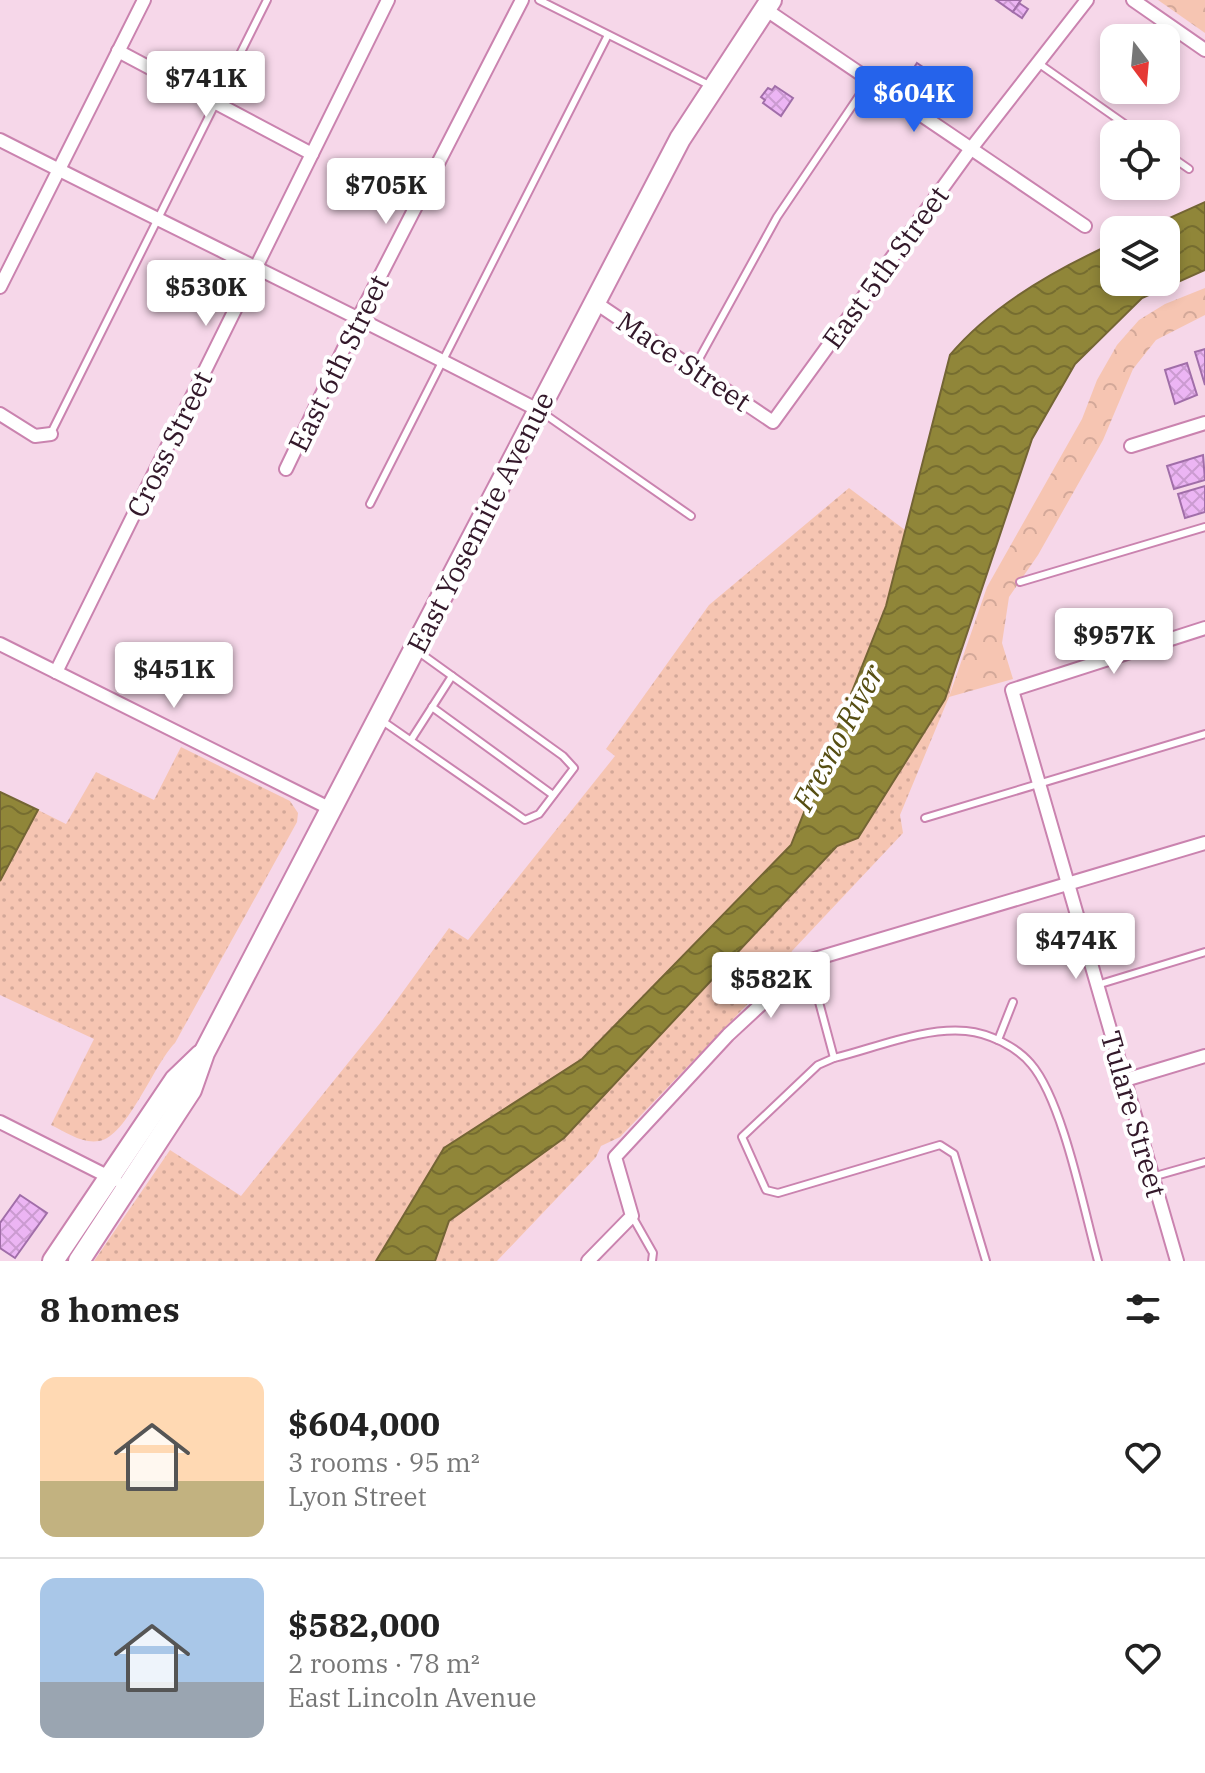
<!DOCTYPE html>
<meta charset="utf-8">
<style>
body{margin:0;font-family:"IBM Plex Serif",serif;background:#f6f6f6;color:#222;height:100vh;display:flex;flex-direction:column;font-size:30px;white-space:nowrap}
*{box-sizing:border-box;margin:0}
p{font-size:26px;color:#767676}
.icon{flex:none;width:44px;height:44px;fill:none;stroke:currentColor;stroke-width:2;stroke-linecap:round;stroke-linejoin:round}
.map{position:relative;height:1261px;overflow:hidden}
.panel{display:flex;flex-direction:column;background:#fff;flex:1}
.panel>*{flex:none}
.needle{width:52px;rotate:164deg}
.fabs{position:absolute;left:1100px;top:24px;display:grid;gap:16px}
.fabs a{display:grid;place-items:center;width:80px;height:80px;border-radius:16px;background:#fff;box-shadow:0 4px 12px #0003;font-size:40px}
.price{position:absolute;translate:-50% -68px;padding:0 18px;border-radius:8px;background:#fff;color:#222;font-size:26px;line-height:52px;filter:drop-shadow(0 2px 4px #0008)}
.price::after{content:'';position:absolute;left:50%;top:48px;width:24px;height:18px;margin-left:-12px;background:inherit;clip-path:polygon(0 0,100% 0,50% 100%)}
.price.active{background:#2563eb;color:#fff}
ul{padding:0;list-style:none}
li{display:flex;align-items:center;gap:24px;height:200px;padding:0 40px}
li+li{border-top:2px solid #e0e0e0}
li span{display:grid;place-items:center;flex:none;width:224px;height:160px;border-radius:16px;color:#555}
li>.icon{margin-inline-start:auto}
span .icon{width:96px;height:96px;fill:#fffc;stroke-width:1}
li b{font-size:34px}
h2{display:flex;justify-content:space-between;align-items:center;height:96px;padding:0 40px;font-size:34px}
.map>svg:first-child{display:block}
</style>
<div class="map">
<svg width="1205" height="1261" viewBox="0 0 1205 1261">
<defs>
<pattern id="grass-dots" width="8" height="8" patternUnits="userSpaceOnUse" patternTransform="scale(2)"><rect width="8" height="8" fill="#f6c5b2"/><path d="M2 2h.1M6 6h.1" fill="none" stroke="#d3a899" stroke-width="1.8" stroke-linecap="round"/></pattern>
<pattern id="park-crowns" width="20" height="18" patternUnits="userSpaceOnUse" patternTransform="scale(2)"><rect width="20" height="18" fill="#f6c5b2"/><path d="M2 6a3 3 0 1 1 6 0M12 15a3 3 0 1 1 6 0" fill="none" stroke="#d3a899"/></pattern>
<pattern id="water-waves" width="16" height="10" patternUnits="userSpaceOnUse" patternTransform="scale(2)"><rect width="16" height="10" fill="#908639"/><path d="M0 5q4-4 8 0t8 0" fill="none" stroke="#766d30"/></pattern>
<pattern id="building-cross-hatch" width="8" height="8" patternUnits="userSpaceOnUse" patternTransform="scale(2)"><rect width="8" height="8" fill="#ecb5f4"/><path d="M0 0l8 8M0 8l8-8" fill="none" stroke="#cb9bd1"/></pattern>
</defs>
<rect width="100%" height="100%" fill="#f6d7e9"/>
<!-- grass -->
<g fill="url(#grass-dots)">
<polygon points="849,488 977,584 949,697 900,815 903,833 792,951 786,964 620,1137 601,1146 596,1157 497,1261 94,1261 170,1150 241,1196 381,1022 449,928 468,940 615,756 606,749 709,605"/>
<path d="M 181,747 L 290,801 L 298,813 L 297,822 L 175,1043 C 154,1064 127,1137 99,1141 C 82,1144 66,1132 51,1125 L 94,1039 L 0,995 L 0,881 L 38,810 L 66,824 L 96,772 L 154,800 Z"/>
</g>
<!-- park -->
<g fill="url(#park-crowns)">
<polygon points="1158,0 1205,0 1205,33"/>
<polygon points="1205,288 1205,315 1156,340 1133,369 1103,440 1038,555 1009,597 1002,643 1013,679 949,697 987,587 1082,419 1097,380 1117,345 1139,320 1165,304"/>
</g>
<!-- water -->
<g fill="url(#water-waves)" stroke="#746534" stroke-width="2">
<path d="M 1205,202 L 1205,270 L 1142,298 L 1075,364 L 1032,439 L 945,699 L 858,838 L 837,846 L 564,1138 L 449,1221 L 435,1261 L 376,1261 L 444,1148 L 582,1059 L 791,845 L 886,606 L 950,355 C 992,305 1056,269 1114,243 L 1114,282 L 1166,282 L 1166,230 L 1143,230 Z"/>
<polygon points="0,792 38,810 0,881"/>
</g>
<!-- building -->
<g fill="url(#building-cross-hatch)" stroke="#a16ea9" stroke-width="2">
<polygon points="996,0 1021,0 1013,12"/>
<polygon points="1019,3 1028,9 1022,18 1013,12"/>
<polygon points="917,63 969,98 957,115 906,80"/>
<polygon points="775,86 793,98 781,116 763,103 765,100 761,97 768,88 772,90"/>
<polygon points="1205,349 1205,385 1195,352"/>
<polygon points="1187,363 1197,395 1175,404 1165,370"/>
<polygon points="1203,455 1205,480 1174,489 1167,466"/>
<polygon points="1205,486 1205,512 1185,518 1178,494"/>
<polygon points="20,1195 47,1213 15,1258 0,1248 0,1223"/>
</g>
<g fill="none" stroke-linecap="round" stroke-linejoin="round">
<!-- service casing -->
<g stroke="#ca83af" stroke-width="10">
<g id="service">
<polyline points="539,0 711,86"/>
<polyline points="1038,63 1139,134"/>
<polyline points="1166,153 1189,169"/>
<polyline points="694,368 777,217 869,81"/>
<polyline points="543,413 691,516"/>
<polyline points="51,433 267,0"/>
<polyline points="370,504 608,35"/>
<polyline points="1020,582 1205,527"/>
<polyline points="432,707 553,795"/>
<polyline points="381,720 525,820 539,814 574,768 563,756 416,650"/>
<polyline points="411,740 452,676"/>
<polyline points="925,818 1205,734"/>
<polyline points="808,961 834,1058"/>
<polyline points="1097,985 1205,952"/>
<polyline points="998,1040 1013,1002"/>
<polyline points="1152,1177 1205,1162"/>
<polyline points="632,1216 653,1253 652,1261"/>
<path d="M 986,1261 L 954,1154 L 940,1145 L 778,1193 L 766,1190 L 742,1137 L 818,1065 L 834,1058 C 875,1048 924,1027 966,1031 C 989,1033 1017,1047 1031,1064 C 1063,1101 1084,1211 1098,1261"/>
</g>
</g>
<!-- minor casing -->
<g stroke="#ca83af" stroke-width="16">
<g id="minor">
<polyline points="1133,0 1205,50"/>
<polyline points="765,9 1085,226"/>
<polyline points="118,51 312,154"/>
<path d="M 0,140 C 179,231 360,317 538,410"/>
<polyline points="0,287 144,0"/>
<polyline points="593,301 773,422 970,150 1087,0"/>
<polyline points="0,414 35,436 51,434"/>
<polyline points="1131,446 1205,423"/>
<polyline points="286,469 359,317 522,0"/>
<polyline points="0,644 331,809"/>
<polyline points="56,672 388,0"/>
<polyline points="1125,1080 1205,1056"/>
<polyline points="0,1122 115,1180"/>
<polyline points="588,1261 632,1216 615,1157 728,1035 808,961 1205,843"/>
<polyline points="1177,1261 1012,690 1205,628"/>
</g>
</g>
<!-- primary casing -->
<g stroke="#ca83af" stroke-width="24">
<g id="primary">
<polyline points="53,1261 175,1080 201,1055"/>
<polyline points="79,1261 191,1090 204,1053 680,139 771,0"/>
</g>
</g>
<!-- service -->
<use href="#service" stroke="#fff" stroke-width="6"/>
<!-- minor -->
<use href="#minor" stroke="#fff" stroke-width="12"/>
<!-- primary -->
<use href="#primary" stroke="#fff" stroke-width="20"/>
</g>
<g text-anchor="middle" dominant-baseline="central" stroke-width="8" stroke-linejoin="round" paint-order="stroke">
<!-- street labels -->
<g font-size="28" fill="#33182a" stroke="#fff">
<text transform="translate(885 267) rotate(-54)">East 5th Street</text>
<text transform="translate(684 361) rotate(34)">Mace Street</text>
<text transform="translate(338 363) rotate(-64)">East 6th Street</text>
<text transform="translate(169 444) rotate(-64)">Cross Street</text>
<text transform="translate(480 522) rotate(-63)">East Yosemite Avenue</text>
<text transform="translate(1134 1114) rotate(74)">Tulare Street</text>
</g>
<!-- water labels -->
<g font-size="30" font-style="italic" fill="#564e12" stroke="#fff">
<text transform="translate(837 737) rotate(-62)">Fresno River</text>
</g>
</g>
</svg>
<div class="fabs">
<a><svg class="needle" viewBox="-14 -14 28 28"><path d="M0-13l5 13h-10z" fill="#e53935"/><path d="M0 13l5-13h-10z" fill="#767676"/></svg></a>
<a><svg class="icon" aria-label="locate" viewBox="0 0 24 24"><circle cx="12" cy="12" r="6"/><path d="M12 2v4M12 18v4M2 12h4M18 12h4"/></svg></a>
<a><svg class="icon" aria-label="layers" viewBox="0 0 24 24"><path d="M12 4l9 5-9 5-9-5zM3 14l9 5 9-5"/></svg></a>
</div>
<b class="price" style="left:206px;top:119px">$741K</b>
<b class="price active" style="left:914px;top:134px">$604K</b>
<b class="price" style="left:386px;top:226px">$705K</b>
<b class="price" style="left:206px;top:328px">$530K</b>
<b class="price" style="left:1114px;top:676px">$957K</b>
<b class="price" style="left:174px;top:710px">$451K</b>
<b class="price" style="left:1076px;top:981px">$474K</b>
<b class="price" style="left:771px;top:1020px">$582K</b>
</div>
<section class="panel">
<h2>8 homes<svg class="icon" aria-label="filters" viewBox="0 0 24 24"><path d="M4 7h16M4 17h16"/><circle cx="9" cy="7" r="2"/><circle cx="15" cy="17" r="2"/></svg></h2>
<ul>
<li><span style="background:linear-gradient(#ffd9b3 65%,#c2b280 0)"><svg class="icon" aria-label="home" viewBox="0 0 24 24"><path d="M3 11l9-7 9 7M6 9v11h12V9"/></svg></span><div><b>$604,000</b><p>3 rooms · 95 m²</p><p>Lyon Street</p></div><svg class="icon" aria-label="heart" viewBox="0 0 24 24"><path d="M12 20l-8-8c-3-5 5-10 8-4 3-6 11-1 8 4z"/></svg></li>
<li><span style="background:linear-gradient(#a9c7e8 65%,#9aa5b1 0)"><svg class="icon" aria-label="home" viewBox="0 0 24 24"><path d="M3 11l9-7 9 7M6 9v11h12V9"/></svg></span><div><b>$582,000</b><p>2 rooms · 78 m²</p><p>East Lincoln Avenue</p></div><svg class="icon" aria-label="heart" viewBox="0 0 24 24"><path d="M12 20l-8-8c-3-5 5-10 8-4 3-6 11-1 8 4z"/></svg></li>
</ul>
</section>
